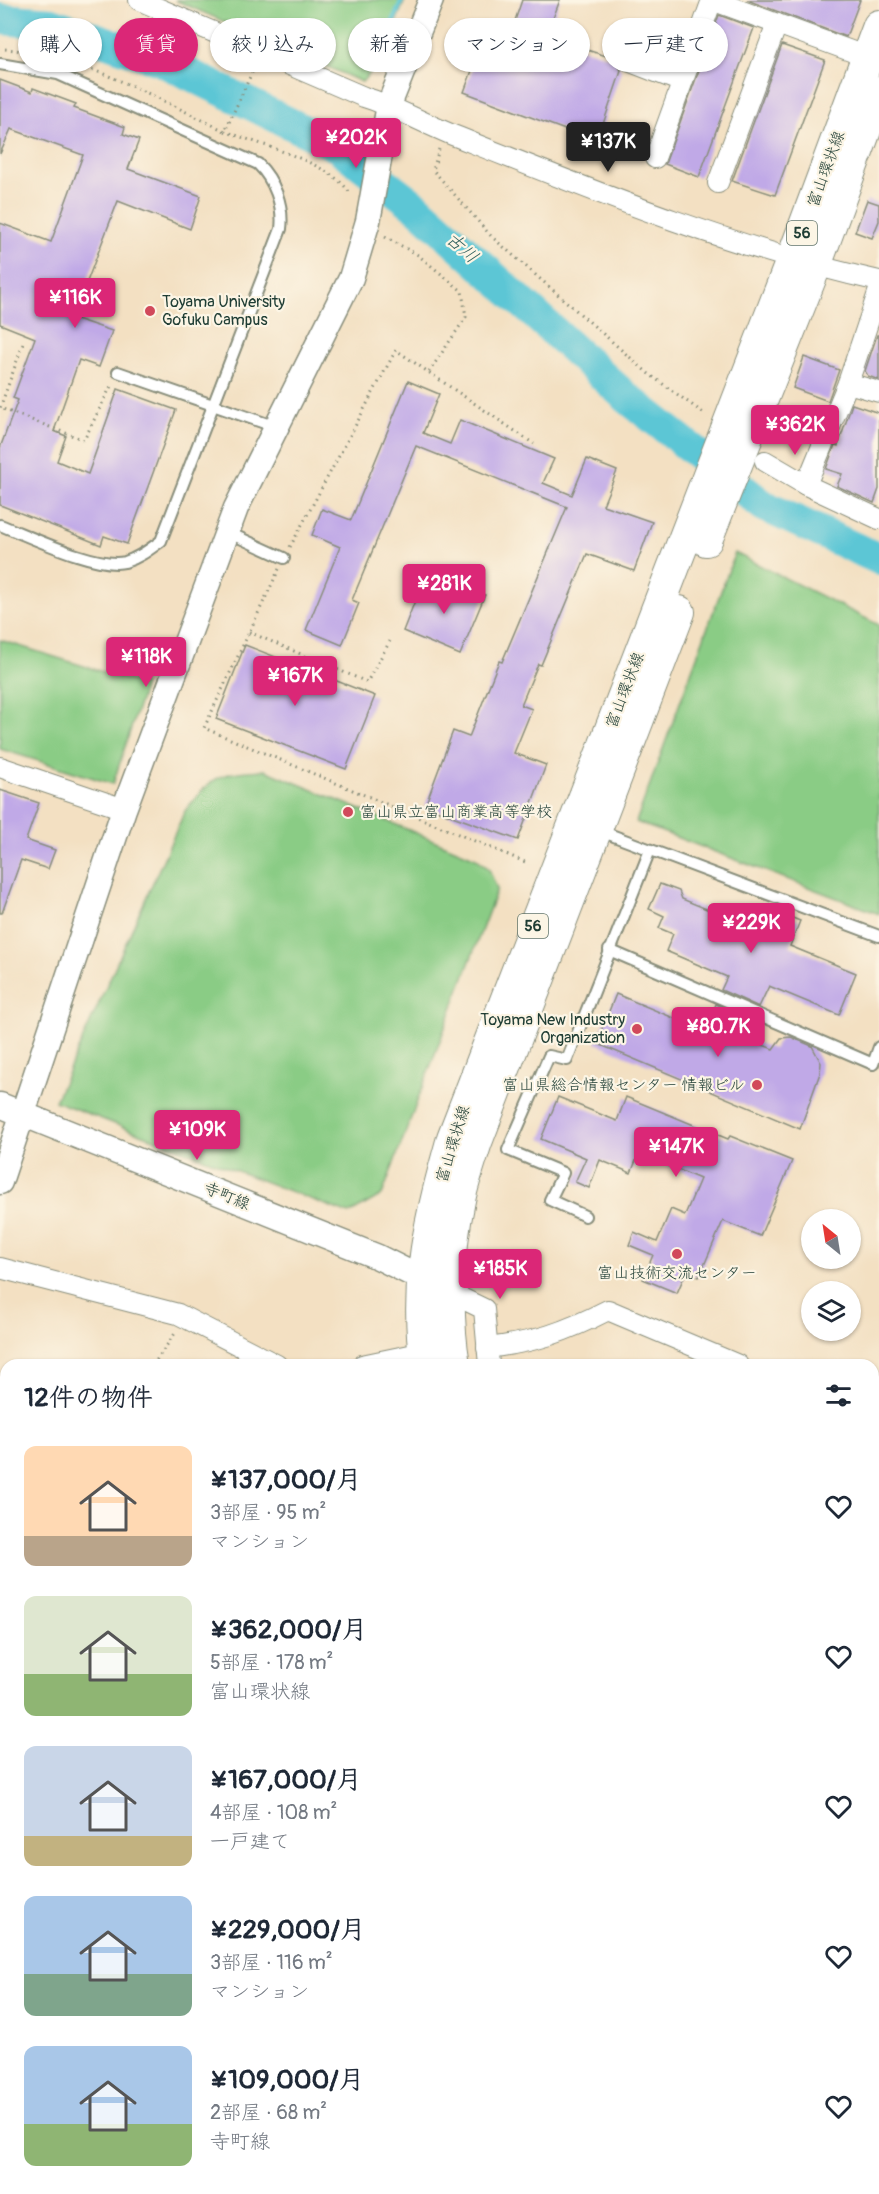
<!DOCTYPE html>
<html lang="ja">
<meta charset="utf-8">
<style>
body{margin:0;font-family:Pangolin,"Klee One",sans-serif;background:#f2f2f3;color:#1f2937;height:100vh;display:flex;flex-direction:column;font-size:22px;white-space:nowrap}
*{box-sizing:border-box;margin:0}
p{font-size:20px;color:#747a83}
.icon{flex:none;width:33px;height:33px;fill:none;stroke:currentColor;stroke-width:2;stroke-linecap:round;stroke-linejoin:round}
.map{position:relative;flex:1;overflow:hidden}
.sheet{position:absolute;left:0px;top:1359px;width:879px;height:836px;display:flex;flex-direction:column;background:#fff;border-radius:18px 18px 0 0;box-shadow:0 2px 4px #0004}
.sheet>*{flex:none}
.banner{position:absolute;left:18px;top:18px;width:843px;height:54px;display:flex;gap:12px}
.needle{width:39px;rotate:330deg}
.controls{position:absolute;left:801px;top:1209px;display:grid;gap:12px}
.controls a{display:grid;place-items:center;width:60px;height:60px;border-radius:50%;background:#fff;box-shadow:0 2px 4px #0004;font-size:30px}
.price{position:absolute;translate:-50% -51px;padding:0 14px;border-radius:6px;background:#db2777;color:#fff;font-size:20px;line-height:39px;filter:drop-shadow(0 2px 3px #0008)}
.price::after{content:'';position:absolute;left:50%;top:36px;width:18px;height:14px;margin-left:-9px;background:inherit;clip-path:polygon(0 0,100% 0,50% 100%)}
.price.on{background:#222;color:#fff}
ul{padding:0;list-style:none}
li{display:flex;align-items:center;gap:18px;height:150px;padding:0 24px}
li span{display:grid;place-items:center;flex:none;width:168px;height:120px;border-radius:12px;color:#555}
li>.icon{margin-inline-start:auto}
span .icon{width:72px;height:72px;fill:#fffc;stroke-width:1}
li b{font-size:26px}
h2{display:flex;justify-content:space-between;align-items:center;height:72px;padding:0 24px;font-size:26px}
.pill{padding:0 21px;border-radius:27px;background:#fff;box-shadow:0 2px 4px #0004;font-size:21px;line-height:54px}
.pill.on{background:#db2777;color:#fff}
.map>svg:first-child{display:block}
</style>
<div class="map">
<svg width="879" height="2194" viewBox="0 0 879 2194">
<rect width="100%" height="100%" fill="#fcf5e5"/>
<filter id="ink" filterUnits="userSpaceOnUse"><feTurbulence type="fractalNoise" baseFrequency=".0167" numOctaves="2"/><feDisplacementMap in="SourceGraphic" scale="12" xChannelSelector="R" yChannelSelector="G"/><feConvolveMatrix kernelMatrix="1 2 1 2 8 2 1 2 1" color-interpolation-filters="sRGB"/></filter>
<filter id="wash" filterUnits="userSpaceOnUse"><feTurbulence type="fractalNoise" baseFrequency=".008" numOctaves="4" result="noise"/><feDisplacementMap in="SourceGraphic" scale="24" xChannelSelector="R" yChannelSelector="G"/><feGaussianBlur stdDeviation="1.35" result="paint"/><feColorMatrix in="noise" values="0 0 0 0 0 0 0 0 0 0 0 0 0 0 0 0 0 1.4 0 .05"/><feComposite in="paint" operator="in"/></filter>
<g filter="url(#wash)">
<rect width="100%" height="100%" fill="#f3e0c2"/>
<!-- green -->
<g fill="#8acc85" stroke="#54845c" stroke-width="1.5">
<polygon points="175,0 405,0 379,63 362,82"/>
<polygon points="735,553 879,625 879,914 636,822"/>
<polygon points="0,640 145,685 113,784 0,749"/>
<path d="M 265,770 L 476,858 L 489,869 L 497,889 L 382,1195 L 349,1214 L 55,1101 L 185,811 C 213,775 220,772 265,770 Z"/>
</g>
<!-- water -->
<g fill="#5bc6d5" stroke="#3d8284" stroke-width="1.5">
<polygon points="879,1744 879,1926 873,1931 873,1748"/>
<polygon points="289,2188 517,2188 517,2189 508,2194 283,2194"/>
</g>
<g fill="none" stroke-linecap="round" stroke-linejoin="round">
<!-- stream -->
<g stroke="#5bc6d5" stroke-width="5">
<polyline points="374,70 402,0"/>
<polyline points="338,147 345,130"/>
</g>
<!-- river -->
<polyline stroke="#5bc6d5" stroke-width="32" points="0,19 52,23 162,61 338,147 418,208 626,397 764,506 879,559"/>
</g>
<g id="blocks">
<!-- building -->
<g fill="#c0a9e7">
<polygon points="522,0 560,0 546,37 616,59 621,71 597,142 464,92 485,36 507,44"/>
<polygon points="747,0 860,0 846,37"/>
<polygon points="719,15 754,28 699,177 665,164"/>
<polygon points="782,45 825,60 775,195 732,181"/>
<polygon points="0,80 32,92 33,88 76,104 74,108 125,127 123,134 139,140 128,169 201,196 190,229 118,201 73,318 112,331 99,367 79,360 54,431 66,436 57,461 88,474 118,389 176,410 127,544 104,536 101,545 0,505 0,448 18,400 13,398 35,338 0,324 0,223 51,242 83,155 11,129 0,154"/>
<polygon points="867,200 879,204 879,221 872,238 855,232"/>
<polygon points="877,335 879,335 879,380 868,376 865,371"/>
<polygon points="804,357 839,370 828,401 793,388"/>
<polygon points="408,381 439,394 423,433 450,444 460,420 554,459 543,483 572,495 587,459 617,471 603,505 652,522 634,571 587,554 541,665 538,664 521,705 532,709 514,753 546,765 518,840 425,806 453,731 469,737 499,661 502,662 567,507 416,446 352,600 359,603 342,645 306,630 340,547 312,535 322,509 351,520"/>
<polygon points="852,404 879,413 879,489 874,503 837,486 842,474 826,469 835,445 838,446"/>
<polygon points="440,577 485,595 460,655 403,631 422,583 435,588"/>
<polygon points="245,645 375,696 346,769 216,719"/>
<polygon points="0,790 39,803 26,840 55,850 48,869 21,860 2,913 0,913"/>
<polygon points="660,884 679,891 682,899 758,930 768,908 800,921 790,946 856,973 839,1015 769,986 759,1007 721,990 727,977 666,951 673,934 659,928 664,916 649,909"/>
<polygon points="616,994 705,1031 716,1004 753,1020 745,1038 773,1049 781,1038 791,1037 812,1046 821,1063 820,1073 800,1129 596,1043"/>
<polygon points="558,1097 617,1121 626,1097 728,1139 730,1136 792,1161 760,1236 723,1221 699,1277 686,1272 677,1293 643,1279 653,1255 629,1245 634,1232 657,1242 671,1209 685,1215 700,1179 639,1153 631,1173 600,1160 589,1188 575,1182 586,1158 541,1139"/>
</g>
</g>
</g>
<g filter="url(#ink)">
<use href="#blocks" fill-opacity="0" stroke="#898e7b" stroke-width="1.5"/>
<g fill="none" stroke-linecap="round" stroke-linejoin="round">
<!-- service casing -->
<g stroke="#898e7b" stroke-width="14">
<g id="service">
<path d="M 0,64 L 58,74 L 258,164 C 274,180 284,205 281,229 L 161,541 C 150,549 139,558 125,562 C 97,569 29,536 0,525"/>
<polyline points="118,372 276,427"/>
<polyline points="227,532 284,558"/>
<polyline points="598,830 879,936"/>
<polyline points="609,950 873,1064 879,1047"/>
<polyline points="585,1216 550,1200 563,1173 508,1150 549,1056 567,1060 650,850"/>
</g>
</g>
<!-- minor casing -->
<g stroke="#898e7b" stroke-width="22">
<g id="minor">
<path d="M 139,0 L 364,97 C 393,106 419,121 448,133 C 588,189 731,248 879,281"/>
<polyline points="628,61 682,82"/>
<polyline points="655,158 712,0 867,57"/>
<polyline points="718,183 777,24"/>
<polyline points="879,290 848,383 806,485 879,519"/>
<polyline points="848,383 879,392"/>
<polyline points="765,461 806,485"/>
<polyline points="0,767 124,809"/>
<polyline points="0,1268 178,1314 277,1365"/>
<polyline points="451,1293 484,1309 489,1365"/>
<path d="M 487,1348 C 536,1342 563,1333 608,1310 L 738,1365"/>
<polyline points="362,1365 410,1355 407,1365"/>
<polyline points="873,1515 879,1534"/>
<polyline points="873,1551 879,1547"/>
<polyline points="873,1610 879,1607"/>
<polyline points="0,1689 6,1691"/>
<polyline points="824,2194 832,2188"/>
</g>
</g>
<!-- tertiary casing -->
<g stroke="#898e7b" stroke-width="27">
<g id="tertiary">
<polyline points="0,1105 378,1257 438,1287"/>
<polyline points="0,1182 124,809 236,508 351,278 368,221 389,105 431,0"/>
<polyline points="0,2077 6,2080"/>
<polyline points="134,2188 138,2194"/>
</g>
</g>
<!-- primary casing -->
<g stroke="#898e7b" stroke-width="34">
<g id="primary">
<polyline points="706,540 815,266 879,92"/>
<path d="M 426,1365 C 414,1281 431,1217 453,1138 L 793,258 L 879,26"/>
<path d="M 454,1365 C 445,1313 448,1252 459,1200 C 463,1181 470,1161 476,1142 L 679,612"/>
<polyline points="873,2171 879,2181"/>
<polyline points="852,2188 856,2194"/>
</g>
</g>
<!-- path -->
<g stroke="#898e7b" stroke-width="3" stroke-dasharray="1.5 4.5" stroke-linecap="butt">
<path d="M 5,49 C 84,56 154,97 225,131 L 254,68"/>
<path d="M 225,131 C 259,145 333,162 351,195"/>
<polyline points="439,149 433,170 491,236 649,374 706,415"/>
<polyline points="385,237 418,255 462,291 466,317 429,372"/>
<polyline points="23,344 0,408 84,440 112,384"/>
<polyline points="290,547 396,350 534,444"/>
<polyline points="279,569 204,728 525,862"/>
<polyline points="249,632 367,682 390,641"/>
<polyline points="153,1365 176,1332"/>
<polyline points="873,2027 879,2023"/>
<polyline points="666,2194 670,2188"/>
</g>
<!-- service -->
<use href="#service" stroke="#fff" stroke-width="10"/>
<!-- minor -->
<use href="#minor" stroke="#fff" stroke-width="20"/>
<!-- tertiary -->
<use href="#tertiary" stroke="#fff" stroke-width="24"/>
<!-- primary -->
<use href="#primary" stroke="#fff" stroke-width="32"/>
</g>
</g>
<!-- markers -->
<g fill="#d1495b" stroke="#fcf5e5" stroke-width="2">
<circle cx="150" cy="311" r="6"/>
<circle cx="348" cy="812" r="6"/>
<circle cx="637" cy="1029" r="6"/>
<circle cx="757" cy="1085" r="6"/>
<circle cx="677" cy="1254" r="6"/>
</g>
<g text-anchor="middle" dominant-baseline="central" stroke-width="4.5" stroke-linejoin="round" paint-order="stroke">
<!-- shield labels -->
<g fill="#fcf5e5" stroke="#617469" stroke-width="1.5">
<rect x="787" y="221" width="30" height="24" rx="4.5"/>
<rect x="518" y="914" width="30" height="24" rx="4.5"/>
</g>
<g font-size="15" font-weight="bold" fill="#1f3d34">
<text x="802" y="233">56</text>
<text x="533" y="926">56</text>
</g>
<!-- street labels -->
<g font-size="16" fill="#1f3d34" stroke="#fcf5e5">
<text transform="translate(826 169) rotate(-70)">富山環状線</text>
<text transform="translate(625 690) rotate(-69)">富山環状線</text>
<text transform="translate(453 1144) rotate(-73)">富山環状線</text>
<text transform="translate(227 1196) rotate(22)">寺町線</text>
</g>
<!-- poi labels -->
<g font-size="16" fill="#1f3d34" stroke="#fcf5e5" text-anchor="start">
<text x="162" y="302">Toyama University<tspan x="162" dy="18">Gofuku Campus</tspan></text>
<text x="360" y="812">富山県立富山商業高等学校</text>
<text x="625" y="1020" text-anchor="end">Toyama New Industry<tspan x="625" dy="18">Organization</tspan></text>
<text x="745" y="1085" text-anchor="end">富山県総合情報センター 情報ビル</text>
<text x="677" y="1273" text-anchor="middle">富山技術交流センター</text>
</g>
<!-- water labels -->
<g font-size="18" font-style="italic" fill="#2e5f5c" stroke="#fcf5e5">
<text transform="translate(462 248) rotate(42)">古川</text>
</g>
</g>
</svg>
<div class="controls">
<a><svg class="needle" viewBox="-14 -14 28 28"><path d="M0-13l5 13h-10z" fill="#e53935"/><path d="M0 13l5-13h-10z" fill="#747a83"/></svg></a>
<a><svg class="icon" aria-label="layers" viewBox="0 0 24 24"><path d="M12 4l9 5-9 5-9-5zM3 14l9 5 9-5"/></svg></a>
</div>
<b class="price" style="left:356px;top:169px">¥202K</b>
<b class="price on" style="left:608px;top:173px">¥137K</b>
<b class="price" style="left:75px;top:329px">¥116K</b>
<b class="price" style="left:795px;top:456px">¥362K</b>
<b class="price" style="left:444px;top:615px">¥281K</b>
<b class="price" style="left:146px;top:688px">¥118K</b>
<b class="price" style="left:295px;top:707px">¥167K</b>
<b class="price" style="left:751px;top:954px">¥229K</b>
<b class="price" style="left:718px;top:1058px">¥80.7K</b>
<b class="price" style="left:197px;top:1161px">¥109K</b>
<b class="price" style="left:676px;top:1178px">¥147K</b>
<b class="price" style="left:500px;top:1300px">¥185K</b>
<div class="banner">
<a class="pill">購入</a>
<a class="pill on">賃貸</a>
<a class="pill">絞り込み</a>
<a class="pill">新着</a>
<a class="pill">マンション</a>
<a class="pill">一戸建て</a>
</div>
<section class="sheet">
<h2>12件の物件<svg class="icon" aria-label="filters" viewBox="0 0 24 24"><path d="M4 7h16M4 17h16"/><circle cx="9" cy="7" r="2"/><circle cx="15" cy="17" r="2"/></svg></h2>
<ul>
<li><span style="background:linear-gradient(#ffd9b3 75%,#b9a48a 0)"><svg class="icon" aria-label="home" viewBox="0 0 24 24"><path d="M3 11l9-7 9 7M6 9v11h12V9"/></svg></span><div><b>¥137,000/月</b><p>3部屋 · 95 m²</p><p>マンション</p></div><svg class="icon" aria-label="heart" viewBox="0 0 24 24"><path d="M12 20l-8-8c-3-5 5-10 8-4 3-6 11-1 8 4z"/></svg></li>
<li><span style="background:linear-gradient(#dfe7d0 65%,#8fb573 0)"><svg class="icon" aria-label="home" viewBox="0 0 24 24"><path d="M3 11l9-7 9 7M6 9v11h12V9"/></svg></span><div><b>¥362,000/月</b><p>5部屋 · 178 m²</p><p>富山環状線</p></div><svg class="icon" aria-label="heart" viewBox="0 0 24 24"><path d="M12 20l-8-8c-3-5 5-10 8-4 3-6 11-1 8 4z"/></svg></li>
<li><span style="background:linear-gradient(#c9d6e8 75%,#c2b280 0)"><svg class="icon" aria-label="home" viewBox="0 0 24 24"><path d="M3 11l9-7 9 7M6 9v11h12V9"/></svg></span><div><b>¥167,000/月</b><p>4部屋 · 108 m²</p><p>一戸建て</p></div><svg class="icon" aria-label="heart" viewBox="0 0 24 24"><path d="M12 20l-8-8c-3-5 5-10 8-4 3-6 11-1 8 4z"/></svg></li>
<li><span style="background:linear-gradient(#a9c7e8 65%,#7fa58c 0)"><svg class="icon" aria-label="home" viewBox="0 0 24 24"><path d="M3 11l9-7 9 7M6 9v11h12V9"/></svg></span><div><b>¥229,000/月</b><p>3部屋 · 116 m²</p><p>マンション</p></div><svg class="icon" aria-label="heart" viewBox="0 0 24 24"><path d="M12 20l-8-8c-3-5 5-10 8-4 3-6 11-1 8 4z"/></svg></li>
<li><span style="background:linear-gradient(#a9c7e8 65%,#8fb573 0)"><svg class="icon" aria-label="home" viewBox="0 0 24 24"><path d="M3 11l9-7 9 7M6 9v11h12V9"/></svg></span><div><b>¥109,000/月</b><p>2部屋 · 68 m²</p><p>寺町線</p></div><svg class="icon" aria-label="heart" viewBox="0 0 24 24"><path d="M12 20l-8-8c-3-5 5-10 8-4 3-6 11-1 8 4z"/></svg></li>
</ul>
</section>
</div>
